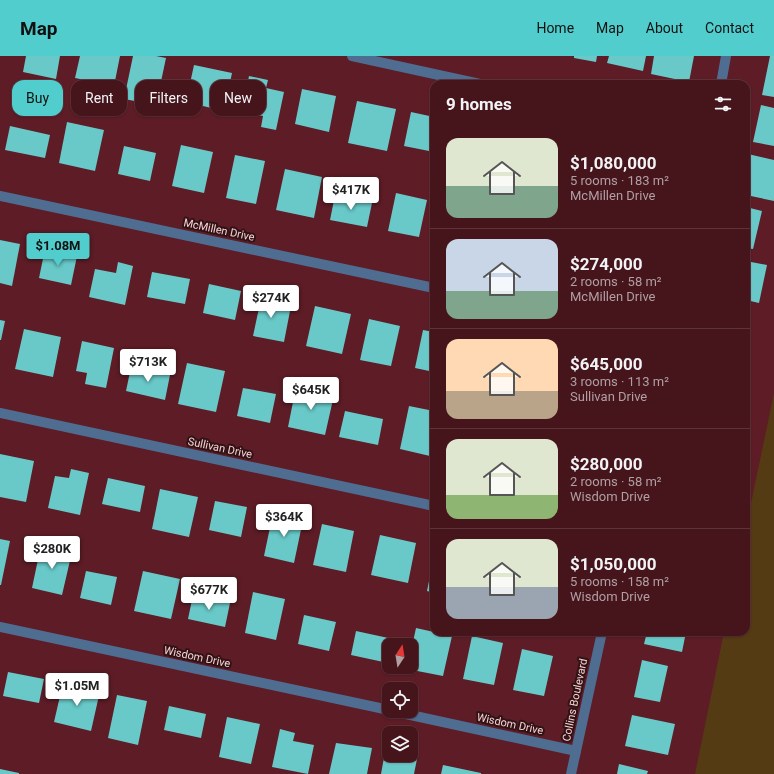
<!DOCTYPE html>
<meta charset="utf-8">
<style>
body{margin:0;font-family:Roboto,sans-serif;background:#4d1e25;color:#f1f3f6;height:100vh;display:flex;flex-direction:column;font-size:15px;white-space:nowrap}
*{box-sizing:border-box;margin:0}
p{font-size:13px;color:#b09fa3}
.icon{flex:none;width:22px;height:22px;fill:none;stroke:currentColor;stroke-width:2;stroke-linecap:round;stroke-linejoin:round}
.map{position:relative;flex:1;overflow:hidden}
.side{position:absolute;left:430px;top:24px;width:320px;height:556px;display:flex;flex-direction:column;background:#46151c;border-radius:12px;box-shadow:0 1px 3px #0004,0 0 0 1px #5e343b}
.side>*{flex:none}
.top-card{position:absolute;left:12px;top:24px;width:358px;height:36px;display:flex;gap:8px}
.needle{width:26px;rotate:12deg}
.fabs{position:absolute;left:382px;top:582px;display:grid;gap:8px}
.fabs a{display:grid;place-items:center;width:36px;height:36px;border-radius:8px;background:#46151c;box-shadow:0 1px 3px #0004,0 0 0 1px #5e343b;font-size:20px}
.price{position:absolute;translate:-50% -34px;padding:0 9px;border-radius:4px;background:#fff;color:#222;font-size:13px;line-height:26px;filter:drop-shadow(0 1px 2px #0008)}
.price::after{content:'';position:absolute;left:50%;top:24px;width:12px;height:9px;margin-left:-6px;background:inherit;clip-path:polygon(0 0,100% 0,50% 100%)}
.price.on{background:#52cdcd;color:#111}
ul{padding:0;list-style:none}
li{display:flex;align-items:center;gap:12px;height:100px;padding:0 16px}
li+li{border-top:1px solid #5e343b}
li span{display:grid;place-items:center;flex:none;width:112px;height:80px;border-radius:12px;color:#555}
li>.icon{margin-inline-start:auto}
span .icon{width:48px;height:48px;fill:#fffc;stroke-width:1}
li b{font-size:17px}
h2{display:flex;justify-content:space-between;align-items:center;height:48px;padding:0 16px;font-size:17px}
.pill{padding:0 14px;border-radius:12px;background:#46151c;box-shadow:0 1px 3px #0004,0 0 0 1px #5e343b;font-size:14px;line-height:36px}
.pill.on{background:#52cdcd;color:#111}
header{display:flex;align-items:center;gap:24px;box-sizing:border-box;height:56px;padding:0 20px;background:#52cdcd;color:#111}
header strong{font-size:19px}
nav{display:flex;gap:22px;margin-inline-start:auto;font-size:14px}
.map>svg:first-child{display:block}
</style>
<header>
<strong>Map</strong>
<nav><a>Home</a><a>Map</a><a>About</a><a>Contact</a></nav>
</header>
<div class="map">
<svg width="774" height="718" viewBox="0 0 774 718">
<rect width="100%" height="100%" fill="#5d1c26"/>
<!-- green -->
<polygon fill="#543b13" points="774,337 774,718 695,718 724,576 746,576 746,471"/>
<!-- building -->
<g fill="#69c9c9">
<polygon points="26,0 60,0 56,23 23,16"/>
<polygon points="80,0 120,0 114,30 75,22"/>
<polygon points="133,0 156,0 166,2 156,49 124,43"/>
<polygon points="574,0 597,0 596,6 574,2"/>
<polygon points="609,0 646,0 643,15 607,7"/>
<polygon points="654,0 694,0 689,26 651,18"/>
<polygon points="770,0 774,0 774,41 762,39"/>
<polygon points="194,9 232,17 224,55 186,46"/>
<polygon points="249,20 268,24 266,32 284,36 276,74 261,71 263,60 242,56"/>
<polygon points="302,33 336,40 329,76 295,68"/>
<polygon points="357,45 396,53 387,95 348,87"/>
<polygon points="761,49 774,52 774,90 753,86"/>
<polygon points="411,56 434,61 434,96 404,90"/>
<polygon points="67,66 104,74 95,115 59,107"/>
<polygon points="10,70 50,79 45,102 5,94"/>
<polygon points="181,89 213,96 204,137 172,130"/>
<polygon points="124,90 156,97 150,125 118,118"/>
<polygon points="748,98 774,104 774,145 746,139"/>
<polygon points="235,99 265,105 256,148 226,142"/>
<polygon points="285,113 322,121 314,162 276,154"/>
<polygon points="396,137 427,144 419,181 388,175"/>
<polygon points="335,139 372,147 367,171 330,164"/>
<polygon points="746,151 762,155 753,193 746,192"/>
<polygon points="0,184 20,188 12,230 0,227"/>
<polygon points="45,193 77,200 71,229 39,222"/>
<polygon points="746,205 767,209 759,247 746,244"/>
<polygon points="118,206 133,210 125,249 89,241 95,213 116,217"/>
<polygon points="152,216 190,223 185,248 147,241"/>
<polygon points="209,228 241,235 235,264 203,257"/>
<polygon points="262,238 282,242 279,253 290,255 284,286 253,280"/>
<polygon points="315,250 351,258 342,298 306,290"/>
<polygon points="369,263 400,270 391,310 360,304"/>
<polygon points="0,264 5,265 1,284 0,284"/>
<polygon points="24,273 61,281 53,321 15,313"/>
<polygon points="423,274 434,276 434,316 415,312"/>
<polygon points="82,285 114,292 106,332 85,328 87,317 76,315"/>
<polygon points="187,307 225,315 216,356 178,348"/>
<polygon points="131,311 170,319 165,344 126,335"/>
<polygon points="296,331 334,339 325,379 288,371"/>
<polygon points="243,332 276,338 270,367 237,360"/>
<polygon points="409,350 434,355 434,380 430,400 400,393"/>
<polygon points="345,355 383,363 378,389 339,381"/>
<polygon points="0,398 34,405 26,446 0,441"/>
<polygon points="71,413 89,417 80,459 48,452 55,420 69,422"/>
<polygon points="108,422 145,430 140,456 102,448"/>
<polygon points="160,433 198,441 189,481 152,473"/>
<polygon points="215,445 247,451 241,481 209,474"/>
<polygon points="273,457 303,464 294,507 264,500"/>
<polygon points="322,468 354,475 346,516 313,509"/>
<polygon points="380,479 416,487 408,527 371,519"/>
<polygon points="0,483 10,485 1,529 0,529"/>
<polygon points="41,489 72,496 62,539 32,532"/>
<polygon points="433,505 434,505 434,537 427,535"/>
<polygon points="86,515 117,521 111,549 80,542"/>
<polygon points="143,515 180,523 171,563 134,555"/>
<polygon points="253,536 285,543 276,584 245,577"/>
<polygon points="193,539 230,547 225,571 188,563"/>
<polygon points="304,559 336,566 329,595 298,588"/>
<polygon points="416,572 452,580 443,620 407,613 408,611 411,611 411,595"/>
<polygon points="356,575 393,583 392,589 389,589 388,607 351,599"/>
<polygon points="647,576 686,576 682,596 644,588"/>
<polygon points="472,580 503,587 494,629 463,623"/>
<polygon points="522,593 553,600 544,640 513,634"/>
<polygon points="642,604 668,610 660,646 634,641"/>
<polygon points="8,616 44,623 39,647 3,640"/>
<polygon points="63,627 100,635 91,675 54,666"/>
<polygon points="117,639 147,645 138,689 108,682"/>
<polygon points="169,650 206,658 201,682 164,674"/>
<polygon points="632,659 675,668 668,699 625,690"/>
<polygon points="227,661 260,668 251,708 219,701"/>
<polygon points="280,673 295,677 293,685 314,689 308,718 272,711"/>
<polygon points="336,687 372,692 367,718 329,718"/>
<polygon points="385,696 389,697 389,699 417,703 414,718 381,718"/>
<polygon points="619,708 648,715 647,718 617,718"/>
<polygon points="443,709 481,717 481,718 441,718"/>
<polygon points="0,713 19,717 19,718 0,718"/>
</g>
<g fill="none" stroke-linecap="round" stroke-linejoin="round">
<!-- minor -->
<g stroke="#4f6c91" stroke-width="10">
<polyline points="352,0 480,28"/>
<polyline points="721,28 726,0"/>
<polyline points="0,140 434,232"/>
<polyline points="0,357 434,450"/>
<polyline points="0,571 389,654"/>
<polyline points="392,655 576,695"/>
<polyline points="571,718 602,576"/>
</g>
</g>
<g text-anchor="middle" dominant-baseline="central" stroke-width="4" stroke-linejoin="round" paint-order="stroke">
<!-- street labels -->
<g font-size="11" fill="#fad1d2" stroke="#301316">
<text transform="translate(219 174) rotate(12)">McMillen Drive</text>
<text transform="translate(220 392) rotate(12)">Sullivan Drive</text>
<text transform="translate(197 601) rotate(12)">Wisdom Drive</text>
<text transform="translate(575 644) rotate(-78)">Collins Boulevard</text>
<text transform="translate(510 668) rotate(12)">Wisdom Drive</text>
</g>
</g>
</svg>
<div class="fabs">
<a><svg class="needle" viewBox="-14 -14 28 28"><path d="M0-13l5 13h-10z" fill="#e53935"/><path d="M0 13l5-13h-10z" fill="#b09fa3"/></svg></a>
<a><svg class="icon" aria-label="locate" viewBox="0 0 24 24"><circle cx="12" cy="12" r="6"/><path d="M12 2v4M12 18v4M2 12h4M18 12h4"/></svg></a>
<a><svg class="icon" aria-label="layers" viewBox="0 0 24 24"><path d="M12 4l9 5-9 5-9-5zM3 14l9 5 9-5"/></svg></a>
</div>
<b class="price" style="left:351px;top:155px">$417K</b>
<b class="price on" style="left:58px;top:211px">$1.08M</b>
<b class="price" style="left:271px;top:263px">$274K</b>
<b class="price" style="left:148px;top:327px">$713K</b>
<b class="price" style="left:311px;top:355px">$645K</b>
<b class="price" style="left:284px;top:482px">$364K</b>
<b class="price" style="left:52px;top:514px">$280K</b>
<b class="price" style="left:209px;top:555px">$677K</b>
<b class="price" style="left:77px;top:651px">$1.05M</b>
<div class="top-card">
<a class="pill on">Buy</a>
<a class="pill">Rent</a>
<a class="pill">Filters</a>
<a class="pill">New</a>
</div>
<section class="side">
<h2>9 homes<svg class="icon" aria-label="filters" viewBox="0 0 24 24"><path d="M4 7h16M4 17h16"/><circle cx="9" cy="7" r="2"/><circle cx="15" cy="17" r="2"/></svg></h2>
<ul>
<li><span style="background:linear-gradient(#dfe7d0 60%,#7fa58c 0)"><svg class="icon" aria-label="home" viewBox="0 0 24 24"><path d="M3 11l9-7 9 7M6 9v11h12V9"/></svg></span><div><b>$1,080,000</b><p>5 rooms · 183 m²</p><p>McMillen Drive</p></div></li>
<li><span style="background:linear-gradient(#c9d6e8 65%,#7fa58c 0)"><svg class="icon" aria-label="home" viewBox="0 0 24 24"><path d="M3 11l9-7 9 7M6 9v11h12V9"/></svg></span><div><b>$274,000</b><p>2 rooms · 58 m²</p><p>McMillen Drive</p></div></li>
<li><span style="background:linear-gradient(#ffd9b3 65%,#b9a48a 0)"><svg class="icon" aria-label="home" viewBox="0 0 24 24"><path d="M3 11l9-7 9 7M6 9v11h12V9"/></svg></span><div><b>$645,000</b><p>3 rooms · 113 m²</p><p>Sullivan Drive</p></div></li>
<li><span style="background:linear-gradient(#dfe7d0 70%,#8fb573 0)"><svg class="icon" aria-label="home" viewBox="0 0 24 24"><path d="M3 11l9-7 9 7M6 9v11h12V9"/></svg></span><div><b>$280,000</b><p>2 rooms · 58 m²</p><p>Wisdom Drive</p></div></li>
<li><span style="background:linear-gradient(#dfe7d0 60%,#9aa5b1 0)"><svg class="icon" aria-label="home" viewBox="0 0 24 24"><path d="M3 11l9-7 9 7M6 9v11h12V9"/></svg></span><div><b>$1,050,000</b><p>5 rooms · 158 m²</p><p>Wisdom Drive</p></div></li>
</ul>
</section>
</div>
